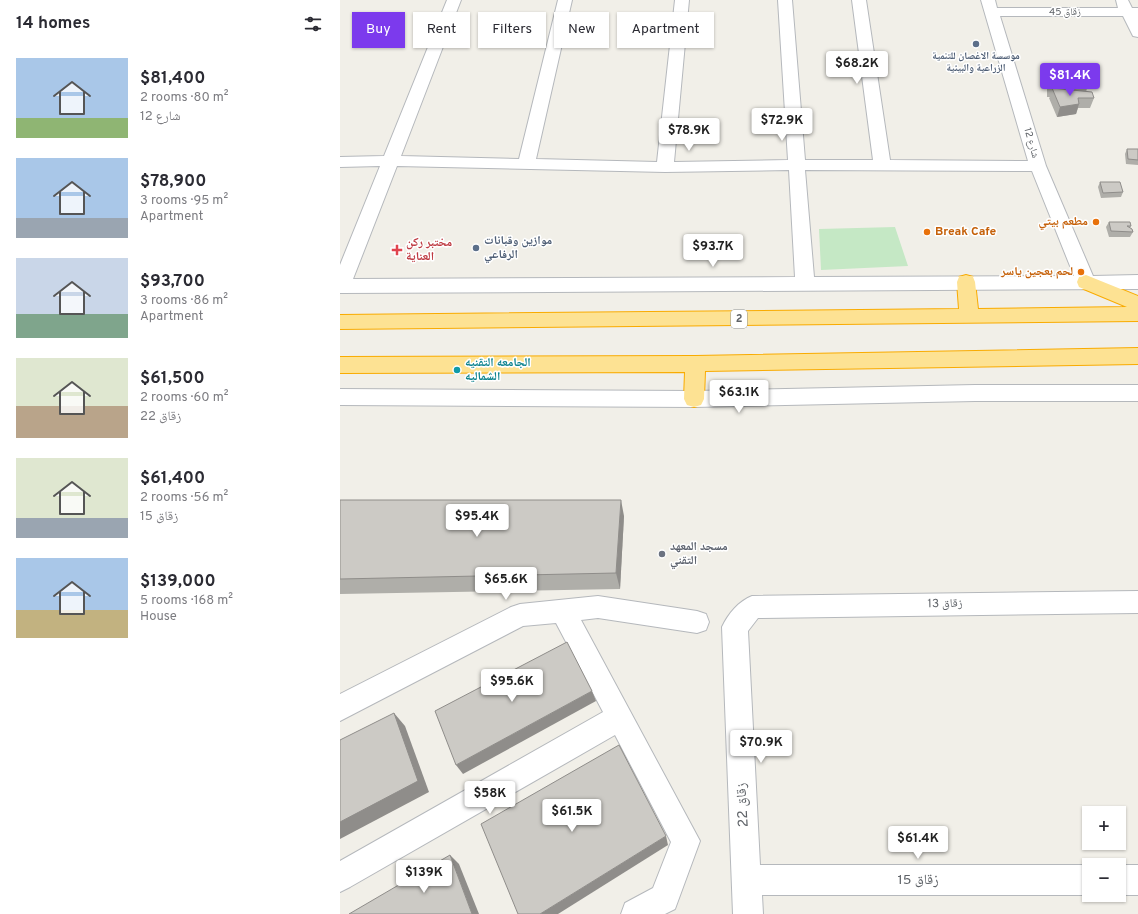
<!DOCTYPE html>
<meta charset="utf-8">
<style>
body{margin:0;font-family:Overpass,"Noto Naskh Arabic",sans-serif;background:#f7f7f7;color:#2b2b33;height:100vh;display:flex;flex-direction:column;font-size:15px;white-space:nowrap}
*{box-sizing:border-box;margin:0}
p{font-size:13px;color:#7c7c81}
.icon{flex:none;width:22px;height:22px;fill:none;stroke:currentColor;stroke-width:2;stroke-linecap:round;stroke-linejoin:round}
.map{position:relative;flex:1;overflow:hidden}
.drawer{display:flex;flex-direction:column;background:#fff;width:340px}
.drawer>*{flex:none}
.hud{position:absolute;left:12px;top:12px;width:380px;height:36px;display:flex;gap:8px}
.fabs{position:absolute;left:742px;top:806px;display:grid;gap:8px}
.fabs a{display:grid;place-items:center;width:44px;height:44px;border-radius:0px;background:#fff;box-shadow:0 1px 3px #0004;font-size:20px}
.price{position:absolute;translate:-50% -34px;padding:0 9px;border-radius:4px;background:#fff;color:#222;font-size:13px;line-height:26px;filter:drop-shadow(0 1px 2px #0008)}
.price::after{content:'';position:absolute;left:50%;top:24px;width:12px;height:9px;margin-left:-6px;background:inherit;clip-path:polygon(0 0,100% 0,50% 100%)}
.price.current{background:#7c3aed;color:#fff}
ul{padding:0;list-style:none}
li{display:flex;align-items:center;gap:12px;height:100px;padding:0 16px}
li span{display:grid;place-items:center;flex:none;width:112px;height:80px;border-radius:0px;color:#555}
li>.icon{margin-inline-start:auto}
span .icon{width:48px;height:48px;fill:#fffc;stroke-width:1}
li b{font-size:17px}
h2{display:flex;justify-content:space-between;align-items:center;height:48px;padding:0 16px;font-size:17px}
.tag{padding:0 14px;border-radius:0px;background:#fff;box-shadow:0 1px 3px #0004;font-size:14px;line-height:36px}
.tag.current{background:#7c3aed;color:#fff}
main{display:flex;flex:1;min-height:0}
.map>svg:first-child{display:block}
</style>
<main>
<section class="drawer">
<h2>14 homes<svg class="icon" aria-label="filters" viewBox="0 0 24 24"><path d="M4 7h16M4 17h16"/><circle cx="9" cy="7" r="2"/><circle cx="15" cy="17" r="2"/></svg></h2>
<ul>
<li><span style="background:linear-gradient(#a9c7e8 75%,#8fb573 0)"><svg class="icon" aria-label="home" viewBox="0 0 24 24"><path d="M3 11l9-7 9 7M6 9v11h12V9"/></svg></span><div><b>$81,400</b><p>2 rooms · 80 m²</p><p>شارع 12</p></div></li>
<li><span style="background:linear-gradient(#a9c7e8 75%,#9aa5b1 0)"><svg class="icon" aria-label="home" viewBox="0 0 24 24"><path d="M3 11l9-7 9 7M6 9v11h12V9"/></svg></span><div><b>$78,900</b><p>3 rooms · 95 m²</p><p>Apartment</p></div></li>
<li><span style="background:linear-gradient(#c9d6e8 70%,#7fa58c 0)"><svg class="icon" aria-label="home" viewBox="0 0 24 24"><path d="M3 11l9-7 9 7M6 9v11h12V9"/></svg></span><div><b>$93,700</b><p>3 rooms · 86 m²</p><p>Apartment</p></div></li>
<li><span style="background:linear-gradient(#dfe7d0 60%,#b9a48a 0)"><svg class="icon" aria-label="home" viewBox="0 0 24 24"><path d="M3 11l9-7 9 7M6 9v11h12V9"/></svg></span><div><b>$61,500</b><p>2 rooms · 60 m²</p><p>زقاق 22</p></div></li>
<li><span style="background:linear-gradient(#dfe7d0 75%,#9aa5b1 0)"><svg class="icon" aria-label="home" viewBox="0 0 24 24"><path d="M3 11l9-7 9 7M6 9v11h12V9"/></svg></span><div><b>$61,400</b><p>2 rooms · 56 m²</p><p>زقاق 15</p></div></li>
<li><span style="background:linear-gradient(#a9c7e8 65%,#c2b280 0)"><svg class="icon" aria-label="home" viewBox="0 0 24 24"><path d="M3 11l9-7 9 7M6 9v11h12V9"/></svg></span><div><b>$139,000</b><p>5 rooms · 168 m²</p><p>House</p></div></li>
</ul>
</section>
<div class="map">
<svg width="798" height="914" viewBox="0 0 798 914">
<rect width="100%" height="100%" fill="#f1efe8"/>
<!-- green -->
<polygon fill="#c5e8c5" points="555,227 568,266 481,270 479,229"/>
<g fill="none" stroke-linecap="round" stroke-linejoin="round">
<!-- minor casing -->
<g stroke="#b5b8bc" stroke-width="2">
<g id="minor">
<path d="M 107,0 L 121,0 L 61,156 L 179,159 L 218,0 L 232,0 L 196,159 L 317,162 L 335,0 L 349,0 L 334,162 L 448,160 L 438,0 L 452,0 L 465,160 L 533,160 L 512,0 L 526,0 L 550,160 L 688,161 L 641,0 L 655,0 L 657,8 L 778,8 L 776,0 L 788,0 L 792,8 L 798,8 L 798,37 L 793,36 L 783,16 L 660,16 L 706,166 L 753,276 L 798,275 L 798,289 L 0,293 L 0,265 L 40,166 L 0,167 L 0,157 L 44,156 ZM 57,166 L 325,172 L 449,170 L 455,277 L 13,279 ZM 465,170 L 692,171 L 734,276 L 474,277 Z"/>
<polygon points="635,385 798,385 798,401 635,401 354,407 0,405 0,389 354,391"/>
<path d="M 798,591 L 798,613 L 418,618 L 408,631 L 420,865 L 749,865 L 749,895 L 422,895 L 423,914 L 393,914 L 382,627 C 388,614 399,601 412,596 Z"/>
<polygon points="258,596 357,611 366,614 369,622 366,630 357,633 258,618 241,620 360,841 335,909 325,914 281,914 285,903 313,888 331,842 275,735 10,887 0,892 0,861 263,712 216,623 183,626 0,721 0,694 171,607 180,604"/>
<rect x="779" y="865" width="19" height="30"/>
</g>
</g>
<!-- highway casing -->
<g stroke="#f9ab00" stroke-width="2">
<g id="highway">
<polygon points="626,275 633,277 635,282 638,309 787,307 739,287 737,282 739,277 746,275 798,296 798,321 0,329 0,315 619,309 617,282 619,277"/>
<polygon points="798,348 798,364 365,371 364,399 361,405 354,407 347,405 344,399 345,372 0,373 0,357 355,356"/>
</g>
</g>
<!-- minor -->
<use href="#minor" fill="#fff" fill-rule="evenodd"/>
<!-- highway -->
<use href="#highway" fill="#fde293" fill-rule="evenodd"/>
</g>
<!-- wall -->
<g fill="#afaea9">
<polygon points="710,72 748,85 746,92 754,98 750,108 738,108 736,114 717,117 709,98 710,97 707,97 707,82"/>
<polygon points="787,149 798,149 798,165 786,164 785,154"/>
<polygon points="760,182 783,192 781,197 761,198 758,187"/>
<polygon points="769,222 791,226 790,228 793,232 790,237 769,237 766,227"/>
<polygon points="0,500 284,516 280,589 0,594"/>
</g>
<!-- shaded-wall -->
<g fill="#8f8d8a">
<polygon points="739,104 736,114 717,117 720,107"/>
<polygon points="281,500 284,516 280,589 276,573"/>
<polygon points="252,691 256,701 123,774 116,765"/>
<polygon points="54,713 65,726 89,792 0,839 0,822"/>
<polygon points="326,836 328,845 218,914 200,914"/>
<polygon points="110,855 119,864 139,914 132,914"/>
</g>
<!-- building -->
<g fill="#cccac5" stroke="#8f8d8a">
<polygon points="710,72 726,74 727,78 747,77 748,85 711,87"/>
<polygon points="712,88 752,92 754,98 738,98 739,104 720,107"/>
<polygon points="787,149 798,149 798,160 788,159"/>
<polygon points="760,182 780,182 783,192 763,193"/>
<polygon points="769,222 790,222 791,226 787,226 792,229 793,232 771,231"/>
<polygon points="0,500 281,500 276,573 0,579"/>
<polygon points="227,642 252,691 116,765 95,711"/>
<polygon points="54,713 78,781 0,822 0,740"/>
<polygon points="279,745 326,836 200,914 178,914 141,824"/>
<polygon points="110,855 132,914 9,914"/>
</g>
<!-- markers -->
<g fill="#5c6f8a" stroke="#fff" stroke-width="1.5">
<circle cx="636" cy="44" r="4"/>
<circle cx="136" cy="248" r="4"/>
</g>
<g fill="#e8710a" stroke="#fff" stroke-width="1.5">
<circle cx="756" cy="222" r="4"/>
<circle cx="587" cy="232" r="4"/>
<circle cx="741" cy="272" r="4"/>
</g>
<path fill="#e0444e" stroke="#fff" stroke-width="1.5" d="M55 244h4v4h4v4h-4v4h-4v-4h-4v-4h4z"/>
<circle fill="#0f9aa8" stroke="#fff" stroke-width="1.5" cx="117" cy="370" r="4"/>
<circle fill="#6b7280" stroke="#fff" stroke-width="1.5" cx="322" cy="554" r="4"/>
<g text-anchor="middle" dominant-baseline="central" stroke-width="3" stroke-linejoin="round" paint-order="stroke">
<!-- far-street labels -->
<g font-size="10" fill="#5f6368" stroke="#fff">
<text x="725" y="12">زقاق 45</text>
<text transform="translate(691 143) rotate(74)">شارع 12</text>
</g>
<!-- far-service labels -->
<g font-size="10" font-weight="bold" fill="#4e5e75" stroke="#fff">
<text x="636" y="56">موسسة الاغصان للتنمية<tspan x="636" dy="12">الزراعية والبيئية</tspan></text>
</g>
<!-- shield labels -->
<rect fill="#fff" stroke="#8f9295" stroke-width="1" x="391" y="310" width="16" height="18" rx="3"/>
<g font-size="11" font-weight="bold" fill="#5f6368">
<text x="399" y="319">2</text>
</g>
<!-- food labels -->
<g font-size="12" font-weight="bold" fill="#c56008" stroke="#fff" text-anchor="end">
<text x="748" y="222">مطعم بيتي</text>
<text x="595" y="232" text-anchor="start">Break Cafe</text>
<text x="733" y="272">لحم بعجين ياسر</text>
</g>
<!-- service labels -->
<g font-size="12" font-weight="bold" fill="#4e5e75" stroke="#fff" text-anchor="start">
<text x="144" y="241">موازين وقبانات<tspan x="144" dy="14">الرفاعي</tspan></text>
</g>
<!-- health labels -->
<g font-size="12" font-weight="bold" fill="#be3a42" stroke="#fff" text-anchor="start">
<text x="66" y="243">مختبر ركن<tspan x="66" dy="14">العناية</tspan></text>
</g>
<!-- culture labels -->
<g font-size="12" font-weight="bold" fill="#0d838f" stroke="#fff" text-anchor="start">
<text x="125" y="363">الجامعه التقنيه<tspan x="125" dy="14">الشماليه</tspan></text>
</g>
<!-- worship labels -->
<g font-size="12" font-weight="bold" fill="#5b616d" stroke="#fff" text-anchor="start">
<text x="330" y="547">مسجد المعهد<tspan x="330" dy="14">التقني</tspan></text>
</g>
<!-- street labels -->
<g font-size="12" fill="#5f6368" stroke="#fff">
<text transform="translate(605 604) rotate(-1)">زقاق 13</text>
</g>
<!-- near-street labels -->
<g font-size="14" fill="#5f6368" stroke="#fff">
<text transform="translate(403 805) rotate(-93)">زقاق 22</text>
<text x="578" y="880">زقاق 15</text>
</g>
</g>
</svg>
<div class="fabs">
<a>+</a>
<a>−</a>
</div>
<b class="price" style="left:517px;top:85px">$68.2K</b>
<b class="price current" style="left:730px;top:97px">$81.4K</b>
<b class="price" style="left:442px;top:142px">$72.9K</b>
<b class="price" style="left:349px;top:152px">$78.9K</b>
<b class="price" style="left:373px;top:268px">$93.7K</b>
<b class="price" style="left:399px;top:414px">$63.1K</b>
<b class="price" style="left:137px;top:538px">$95.4K</b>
<b class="price" style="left:166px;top:601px">$65.6K</b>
<b class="price" style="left:172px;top:703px">$95.6K</b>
<b class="price" style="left:421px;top:764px">$70.9K</b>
<b class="price" style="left:150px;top:815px">$58K</b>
<b class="price" style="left:232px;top:833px">$61.5K</b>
<b class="price" style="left:578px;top:860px">$61.4K</b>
<b class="price" style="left:84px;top:894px">$139K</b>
<div class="hud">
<a class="tag current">Buy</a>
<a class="tag">Rent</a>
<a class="tag">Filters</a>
<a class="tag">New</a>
<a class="tag">Apartment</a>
</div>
</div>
</main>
